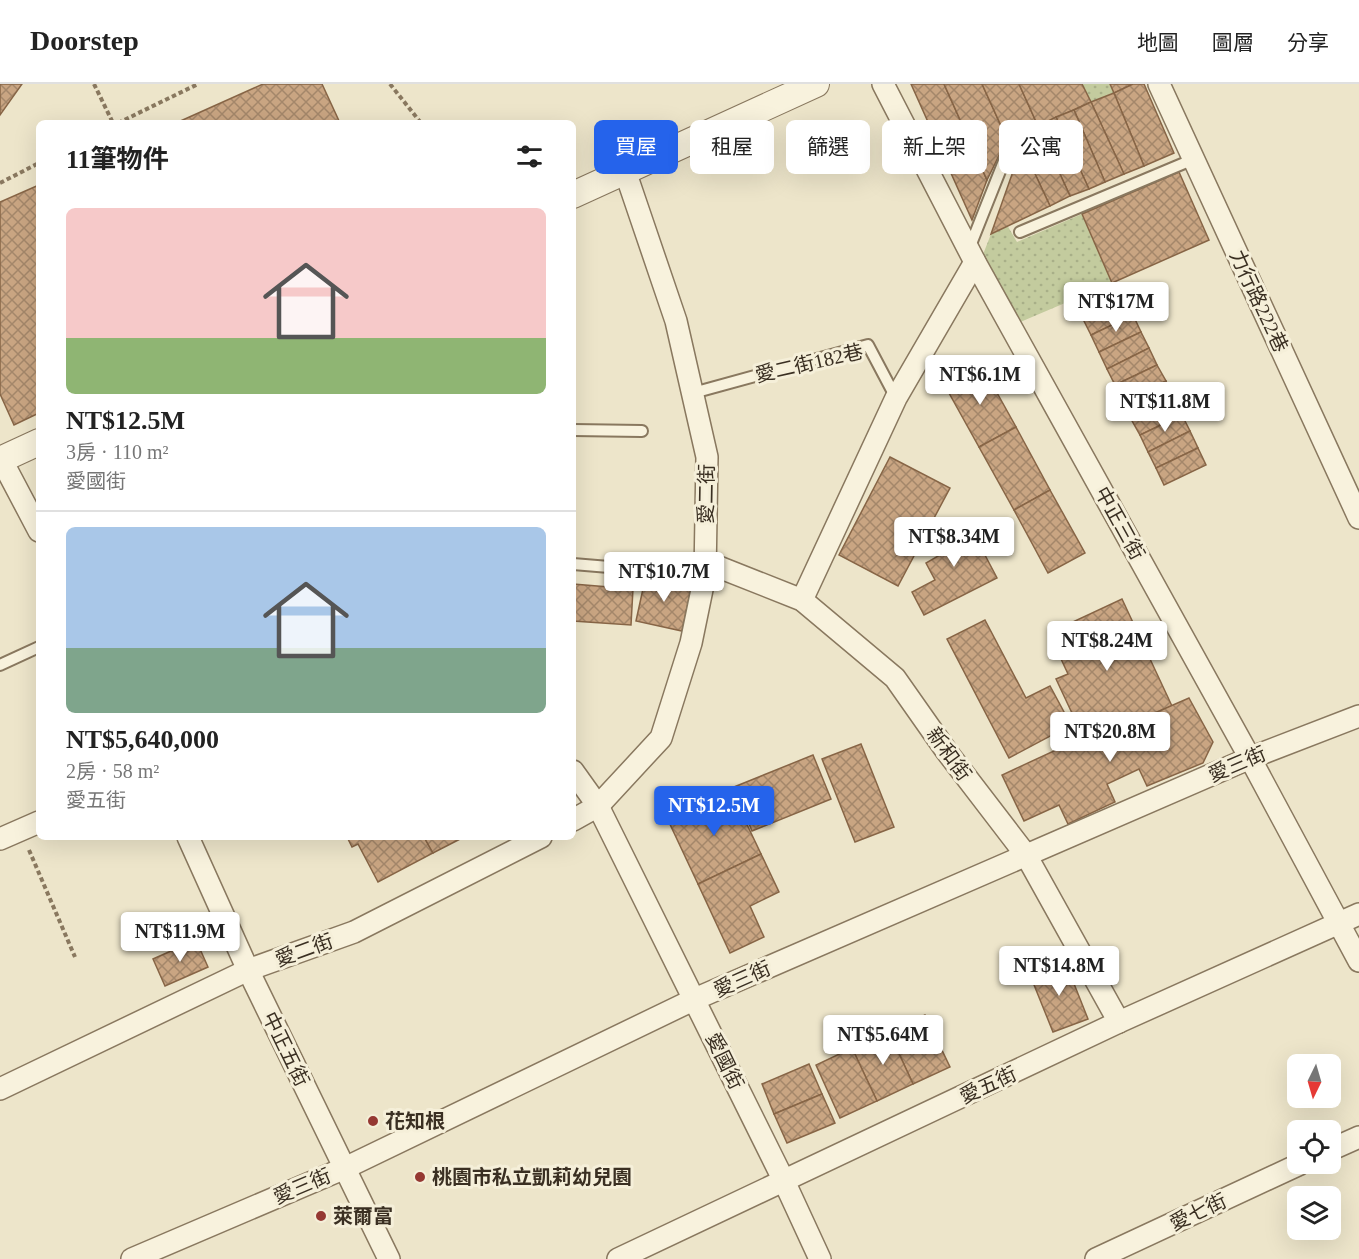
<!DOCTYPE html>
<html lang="zh-TW">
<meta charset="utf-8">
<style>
body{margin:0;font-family:"Times New Roman","Noto Sans TC",serif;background:#f2f2f2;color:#222;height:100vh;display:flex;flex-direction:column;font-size:22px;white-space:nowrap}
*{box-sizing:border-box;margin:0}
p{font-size:20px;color:#767676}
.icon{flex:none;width:33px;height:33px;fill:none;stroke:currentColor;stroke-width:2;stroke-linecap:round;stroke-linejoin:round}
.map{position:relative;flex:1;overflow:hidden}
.sheet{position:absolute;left:36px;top:36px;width:540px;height:720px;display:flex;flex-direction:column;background:#fff;border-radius:9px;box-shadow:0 6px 24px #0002}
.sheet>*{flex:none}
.guide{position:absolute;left:594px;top:36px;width:570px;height:54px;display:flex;gap:12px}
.needle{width:39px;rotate:185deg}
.fabs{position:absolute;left:1287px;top:970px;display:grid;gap:12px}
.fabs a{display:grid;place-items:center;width:54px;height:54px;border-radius:9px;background:#fff;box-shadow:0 6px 24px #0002;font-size:30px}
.price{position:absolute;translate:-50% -51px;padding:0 14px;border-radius:6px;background:#fff;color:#222;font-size:20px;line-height:39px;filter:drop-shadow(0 2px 3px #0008)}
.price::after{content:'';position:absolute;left:50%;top:36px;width:18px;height:14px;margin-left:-9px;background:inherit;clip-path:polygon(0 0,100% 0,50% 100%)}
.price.current{background:#2563eb;color:#fff}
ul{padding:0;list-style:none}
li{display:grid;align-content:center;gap:12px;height:318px;padding:0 30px}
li+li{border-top:2px solid #e0e0e0}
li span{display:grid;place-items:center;height:186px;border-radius:9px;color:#555}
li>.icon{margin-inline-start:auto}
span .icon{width:108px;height:108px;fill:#fffc;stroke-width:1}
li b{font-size:26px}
h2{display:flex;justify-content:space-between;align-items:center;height:72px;padding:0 30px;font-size:26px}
.pill{padding:0 21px;border-radius:9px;background:#fff;box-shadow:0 6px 24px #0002;font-size:21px;line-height:54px}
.pill.current{background:#2563eb;color:#fff}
header{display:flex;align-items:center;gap:36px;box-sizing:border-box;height:84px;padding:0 30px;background:#fff;border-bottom:2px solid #e0e0e0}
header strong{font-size:28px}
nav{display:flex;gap:33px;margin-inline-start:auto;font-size:21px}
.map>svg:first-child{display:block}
</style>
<header>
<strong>Doorstep</strong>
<nav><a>地圖</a><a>圖層</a><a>分享</a></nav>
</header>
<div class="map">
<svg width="1359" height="1175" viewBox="0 0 1359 1175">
<defs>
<pattern id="grass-dots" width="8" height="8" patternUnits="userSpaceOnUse" patternTransform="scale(1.5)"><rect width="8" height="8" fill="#c3cb9e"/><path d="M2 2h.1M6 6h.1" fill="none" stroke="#a8af88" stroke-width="1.8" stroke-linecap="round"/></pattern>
<pattern id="building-cross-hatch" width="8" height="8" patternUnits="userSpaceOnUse" patternTransform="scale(1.5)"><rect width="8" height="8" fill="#c9a582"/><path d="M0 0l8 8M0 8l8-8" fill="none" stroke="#a4876a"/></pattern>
</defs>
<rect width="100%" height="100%" fill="#ede5ca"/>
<!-- grass -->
<g fill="url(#grass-dots)">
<polygon points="1082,0 1110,0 1114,9 1091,18"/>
<polygon points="1082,130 1112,199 1018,239 982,173 991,150 1007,141 1017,158"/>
</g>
<!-- building -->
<g fill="url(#building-cross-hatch)" stroke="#876546" stroke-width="1.5">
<polygon points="0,0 22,0 0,31"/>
<polygon points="263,0 322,0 340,39 176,39"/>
<polygon points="911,0 944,0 987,96 972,136"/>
<polygon points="944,0 982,0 1007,55 987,96"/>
<polygon points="982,0 1019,0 1038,42 1007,55"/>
<polygon points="1019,0 1082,0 1091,18 1038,42"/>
<polygon points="1110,0 1133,0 1114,9"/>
<polygon points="1133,0 1144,0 1174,69 1144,82 1114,9"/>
<polygon points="1114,9 1144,82 1124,90 1091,18"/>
<polygon points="1091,18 1124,90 1105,98 1074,26"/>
<polygon points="1074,26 1105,98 1089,105 1056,33"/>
<polygon points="1056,33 1089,105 1070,112 1038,42"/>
<polygon points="1038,42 1070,112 1050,122 1022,62 1007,55"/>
<polygon points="1022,62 1050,122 991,150"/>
<polygon points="1179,88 1209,156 1112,199 1082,130"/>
<polygon points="39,101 39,329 14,341 0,310 0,118"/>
<polygon points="1125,214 1133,231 1091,251 1083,235"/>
<polygon points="1133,231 1141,248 1099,268 1091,251"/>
<polygon points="1141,248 1149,264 1107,285 1099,268"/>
<polygon points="1149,264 1157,281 1115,301 1107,285"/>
<polygon points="981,280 1016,343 979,363 944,300"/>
<polygon points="1157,281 1166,297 1123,318 1115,301"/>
<polygon points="1166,297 1173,314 1131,335 1123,318"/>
<polygon points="1173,314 1182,331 1140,351 1131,335"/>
<polygon points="1182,331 1190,347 1148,368 1140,351"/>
<polygon points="1016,343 1050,406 1014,426 979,363"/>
<polygon points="1190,347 1198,364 1156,384 1148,368"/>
<polygon points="1198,364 1206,381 1164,401 1156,384"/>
<polygon points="890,373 950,404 898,502 839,471"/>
<polygon points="1050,406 1085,469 1048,489 1014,426"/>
<polygon points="966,435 997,494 924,531 912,508 935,496 926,479 940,471 931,453"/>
<polygon points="646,491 692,500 682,547 636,537"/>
<polygon points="573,500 633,505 631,541 573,537"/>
<polygon points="1122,515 1172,622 1086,659 1056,595 1068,590 1049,549"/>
<polygon points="985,536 1026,614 1050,602 1071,641 1009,674 947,555"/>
<polygon points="1189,614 1213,658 1203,679 1147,702 1139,685 1107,700 1115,718 1068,740 1059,721 1024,737 1002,691 1084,653 1086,659"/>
<polygon points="861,660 894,743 855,758 822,675"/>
<polygon points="813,671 831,715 752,747 734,703"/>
<polygon points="731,707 761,770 698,800 668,736"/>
<polygon points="347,753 424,753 433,769 378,798 358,760 352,763"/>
<polygon points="424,753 464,753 433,769"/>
<polygon points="761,770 779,808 750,822 764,853 730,869 698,800"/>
<polygon points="196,856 208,883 165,902 153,875"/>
<polygon points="1065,877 1088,935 1053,948 1030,891"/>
<polygon points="925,931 950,983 913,1000 889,948"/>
<polygon points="889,948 913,1000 877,1017 852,964"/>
<polygon points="852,964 877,1017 840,1034 816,981"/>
<polygon points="809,980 822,1010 774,1030 762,1000"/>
<polygon points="822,1010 835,1039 787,1059 774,1030"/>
</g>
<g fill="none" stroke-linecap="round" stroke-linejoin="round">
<!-- service casing -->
<g stroke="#89785f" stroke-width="14">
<g id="service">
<polyline points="1020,148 1194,75"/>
<polyline points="969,165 1010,62"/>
<polyline points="693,309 868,261 896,314"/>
<polyline points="573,346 642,347"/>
<polyline points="573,480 705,491"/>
<polyline points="0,581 39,563"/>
</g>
</g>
<!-- minor casing -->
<g stroke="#89785f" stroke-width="24">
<g id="minor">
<polyline points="883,0 975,178 1250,674 1359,877"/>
<polyline points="1159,0 1359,434"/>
<polyline points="0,373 39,447"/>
<polyline points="706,478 802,516 895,594 947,668 1026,771 1119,938"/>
<polyline points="802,516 896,314 975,178"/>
<polyline points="573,687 598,722 784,1097 820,1175"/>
<polyline points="573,736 598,722 661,654 691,559 705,491 707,373 676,237 625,87"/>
<polyline points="188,753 248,886 389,1175"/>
<polyline points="0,755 39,738"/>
<polyline points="0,1005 248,886 354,848 541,753"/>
<polyline points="1330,1066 1359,1053"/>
<polyline points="132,1175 345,1084 695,915 1250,674 1359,632"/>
<polyline points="618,1175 1119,938 1359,830"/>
<polyline points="1096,1175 1300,1080"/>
</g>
</g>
<!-- tertiary casing -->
<g stroke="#89785f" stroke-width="28">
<g id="tertiary">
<polyline points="573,111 816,0"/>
<polyline points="0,376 39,358"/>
</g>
</g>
<!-- path -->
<g stroke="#89785f" stroke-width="4" stroke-dasharray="4.5 3" stroke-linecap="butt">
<polyline points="94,0 113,39"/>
<polyline points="390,0 421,39"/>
<polyline points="118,39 198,0"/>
<polyline points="0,99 39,79"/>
<polyline points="29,766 75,873"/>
</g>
<!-- service -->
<use href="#service" stroke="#f8f2dd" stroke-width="10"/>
<!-- minor -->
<use href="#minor" stroke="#f8f2dd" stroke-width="21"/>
<!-- tertiary -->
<use href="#tertiary" stroke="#f8f2dd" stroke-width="26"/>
</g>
<!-- markers -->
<g fill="#953832" stroke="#f5efd9" stroke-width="2">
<circle cx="373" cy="1037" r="6"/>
<circle cx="420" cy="1093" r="6"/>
<circle cx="321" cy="1132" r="6"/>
</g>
<g text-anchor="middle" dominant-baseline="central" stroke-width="6" stroke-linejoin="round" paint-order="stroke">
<!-- street labels -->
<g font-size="20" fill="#3a2f22" stroke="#f5efd9">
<text transform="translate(1259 217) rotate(65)">力行路222巷</text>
<text transform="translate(809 279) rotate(-13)">愛二街182巷</text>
<text transform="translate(706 410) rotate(-89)">愛二街</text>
<text transform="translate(1120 439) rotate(61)">中正三街</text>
<text transform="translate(949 670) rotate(54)">新和街</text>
<text transform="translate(1237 680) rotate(-23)">愛三街</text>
<text transform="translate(304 866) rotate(-20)">愛二街</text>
<text transform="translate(742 895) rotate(-24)">愛三街</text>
<text transform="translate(286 965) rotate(64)">中正五街</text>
<text transform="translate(725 977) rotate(64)">愛國街</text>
<text transform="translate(988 1001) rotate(-25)">愛五街</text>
<text transform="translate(302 1102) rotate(-23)">愛三街</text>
<text transform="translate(1198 1128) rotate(-25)">愛七街</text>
</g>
<!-- poi labels -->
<g font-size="20" font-weight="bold" fill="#3a2f22" stroke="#f5efd9" text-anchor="start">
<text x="385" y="1037">花知根</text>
<text x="432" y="1093">桃園市私立凱莉幼兒園</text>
<text x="333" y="1132">萊爾富</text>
</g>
</g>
</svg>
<div class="fabs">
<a><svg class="needle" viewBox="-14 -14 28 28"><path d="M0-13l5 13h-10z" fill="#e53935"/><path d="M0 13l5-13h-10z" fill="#767676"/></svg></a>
<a><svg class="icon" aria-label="locate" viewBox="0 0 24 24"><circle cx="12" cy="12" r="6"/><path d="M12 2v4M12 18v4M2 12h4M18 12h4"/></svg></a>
<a><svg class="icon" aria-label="layers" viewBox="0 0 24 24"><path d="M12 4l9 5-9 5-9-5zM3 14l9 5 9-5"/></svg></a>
</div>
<b class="price" style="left:1116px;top:249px">NT$17M</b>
<b class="price" style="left:980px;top:322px">NT$6.1M</b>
<b class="price" style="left:1165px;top:349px">NT$11.8M</b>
<b class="price" style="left:954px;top:484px">NT$8.34M</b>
<b class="price" style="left:664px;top:519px">NT$10.7M</b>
<b class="price" style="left:1107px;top:588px">NT$8.24M</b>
<b class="price" style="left:1110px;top:679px">NT$20.8M</b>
<b class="price current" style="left:714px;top:753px">NT$12.5M</b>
<b class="price" style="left:180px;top:879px">NT$11.9M</b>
<b class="price" style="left:1059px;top:913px">NT$14.8M</b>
<b class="price" style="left:883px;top:982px">NT$5.64M</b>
<div class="guide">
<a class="pill current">買屋</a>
<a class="pill">租屋</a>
<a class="pill">篩選</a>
<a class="pill">新上架</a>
<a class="pill">公寓</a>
</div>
<section class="sheet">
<h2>11筆物件<svg class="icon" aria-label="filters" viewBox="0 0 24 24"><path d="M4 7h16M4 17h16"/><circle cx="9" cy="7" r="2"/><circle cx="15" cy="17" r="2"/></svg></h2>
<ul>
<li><span style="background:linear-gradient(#f6c9c9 70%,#8fb573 0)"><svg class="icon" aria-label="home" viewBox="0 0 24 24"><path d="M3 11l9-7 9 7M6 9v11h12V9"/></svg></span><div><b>NT$12.5M</b><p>3房 · 110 m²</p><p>愛國街</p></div></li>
<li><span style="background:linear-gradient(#a9c7e8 65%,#7fa58c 0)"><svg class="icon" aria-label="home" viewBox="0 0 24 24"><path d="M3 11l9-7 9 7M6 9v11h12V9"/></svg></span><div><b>NT$5,640,000</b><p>2房 · 58 m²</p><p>愛五街</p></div></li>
</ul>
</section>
</div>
